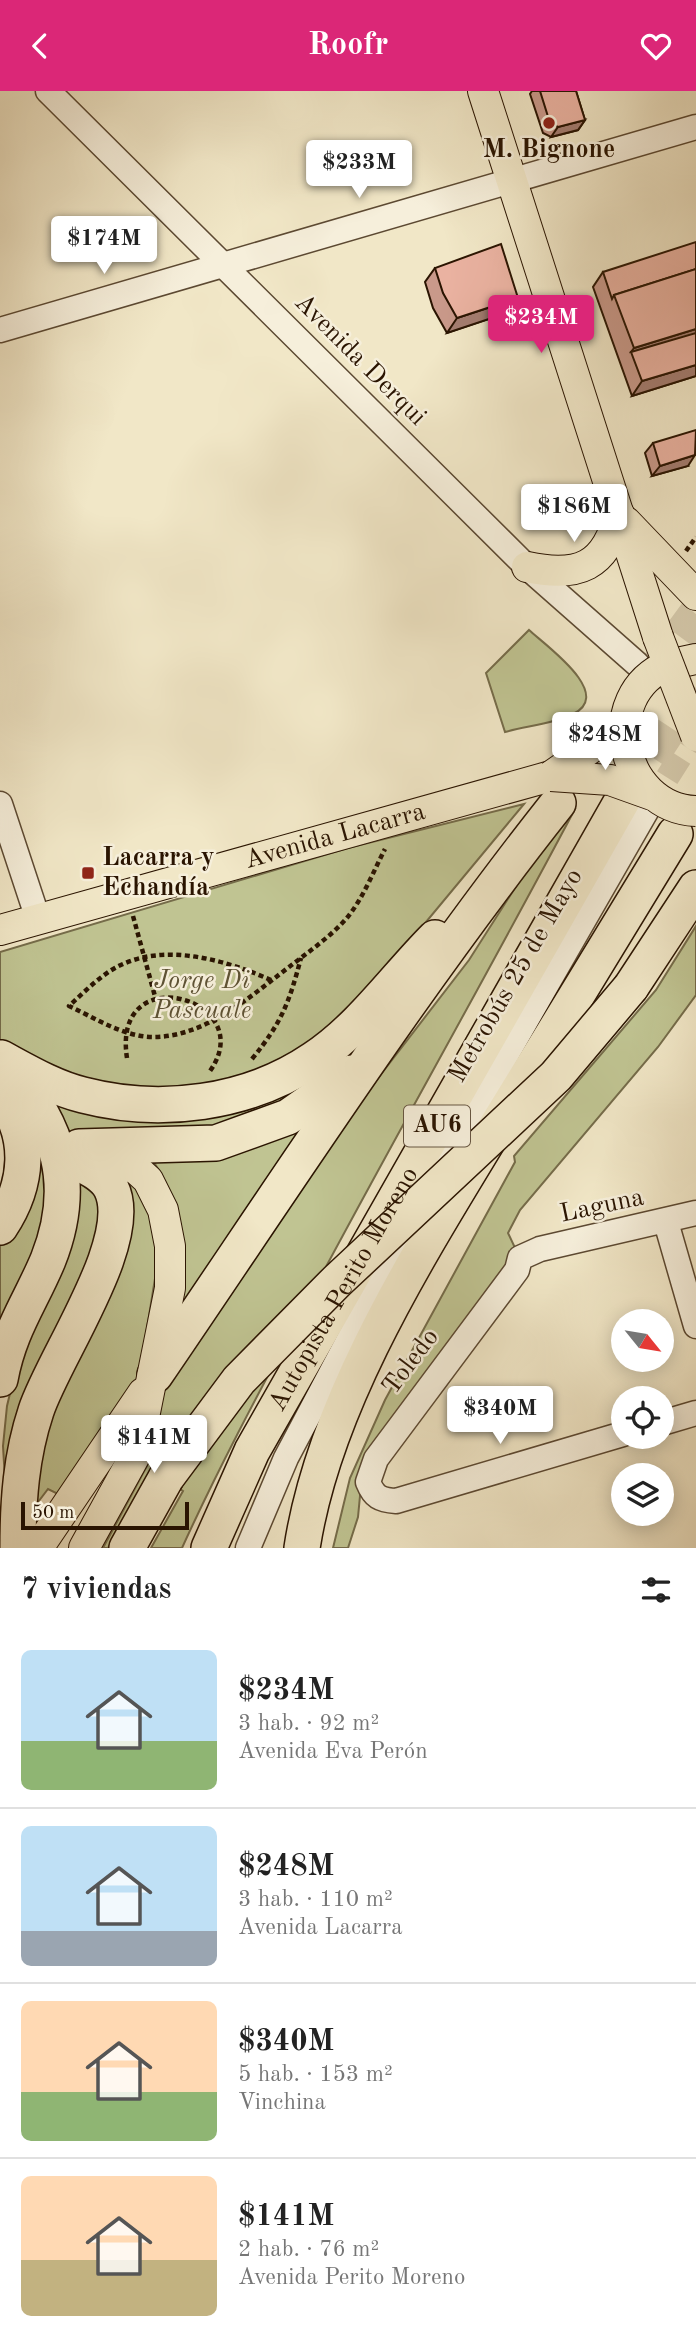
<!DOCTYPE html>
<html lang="es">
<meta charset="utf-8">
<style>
body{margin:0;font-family:"Old Standard TT",serif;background:#f2f2f2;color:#222;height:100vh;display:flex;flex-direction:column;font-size:26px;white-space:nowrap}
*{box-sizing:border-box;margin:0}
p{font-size:23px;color:#767676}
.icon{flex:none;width:38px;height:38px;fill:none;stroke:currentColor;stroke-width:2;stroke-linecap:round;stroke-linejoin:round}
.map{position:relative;height:1457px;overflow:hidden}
.panel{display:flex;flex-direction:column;background:#fff;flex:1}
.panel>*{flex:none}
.needle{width:46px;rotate:120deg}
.controls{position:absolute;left:611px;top:1218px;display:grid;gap:14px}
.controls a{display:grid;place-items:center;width:63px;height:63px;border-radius:50%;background:#fff;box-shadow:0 4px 18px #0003;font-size:35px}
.scale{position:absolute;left:21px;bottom:18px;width:168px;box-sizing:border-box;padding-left:7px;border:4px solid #2a1401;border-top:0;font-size:19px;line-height:24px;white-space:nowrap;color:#2a1401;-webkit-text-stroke:5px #f6efdb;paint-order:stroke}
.price{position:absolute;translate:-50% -60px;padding:0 16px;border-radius:7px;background:#fff;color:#222;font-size:23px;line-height:46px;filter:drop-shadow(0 2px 4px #0008)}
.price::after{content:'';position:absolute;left:50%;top:42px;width:21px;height:16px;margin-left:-10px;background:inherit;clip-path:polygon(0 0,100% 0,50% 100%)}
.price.selected{background:#db2777;color:#fff}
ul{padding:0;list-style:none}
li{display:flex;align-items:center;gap:21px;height:175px;padding:0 21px}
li+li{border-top:2px solid #e0e0e0}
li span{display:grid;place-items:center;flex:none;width:196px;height:140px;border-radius:10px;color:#555}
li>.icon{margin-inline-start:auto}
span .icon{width:84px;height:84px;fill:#fffc;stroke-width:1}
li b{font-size:30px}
h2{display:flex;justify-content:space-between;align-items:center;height:84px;padding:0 21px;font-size:30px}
header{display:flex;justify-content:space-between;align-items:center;height:91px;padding:0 21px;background:#db2777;color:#fff;font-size:32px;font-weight:700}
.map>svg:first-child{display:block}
</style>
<header><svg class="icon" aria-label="back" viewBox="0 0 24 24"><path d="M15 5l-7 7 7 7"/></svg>Roofr<svg class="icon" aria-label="heart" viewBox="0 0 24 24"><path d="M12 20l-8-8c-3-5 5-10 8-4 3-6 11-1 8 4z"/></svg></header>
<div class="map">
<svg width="696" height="1457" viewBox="0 0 696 1457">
<rect width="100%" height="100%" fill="#f1e7c7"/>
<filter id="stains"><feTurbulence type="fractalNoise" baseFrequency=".00286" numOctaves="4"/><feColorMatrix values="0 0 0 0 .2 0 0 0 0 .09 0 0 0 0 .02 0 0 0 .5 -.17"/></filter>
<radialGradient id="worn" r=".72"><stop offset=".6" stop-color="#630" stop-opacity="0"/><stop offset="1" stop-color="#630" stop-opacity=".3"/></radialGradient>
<!-- green -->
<g fill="#c0c492" stroke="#756c4a" stroke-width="2">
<path d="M 529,539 C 545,554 615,603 573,623 C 553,633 526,635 505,641 L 486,582 Z"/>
<polygon points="524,713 382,884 351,916 303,959 228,993 116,1000 0,956 0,861 348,757"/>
<path d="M 566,717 L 575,718 C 484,890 388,1058 297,1230 C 257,1305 217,1380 182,1457 L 151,1457 L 183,1400 L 152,1379 L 108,1457 L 103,1457 L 147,1375 L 166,1286 L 365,1004 L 469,869 Z"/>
<polygon points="696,835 696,904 658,956 520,1119 508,1142 516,1159 372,1366 362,1384 358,1426 348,1457 333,1457 350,1387 385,1309 515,1071 514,1065 656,899"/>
<polygon points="382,922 356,963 291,1014 172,1046 103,1109 98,1148 5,1389 3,1355 7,1315 17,1273 40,1212 51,1014 55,1008 173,1029"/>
<path d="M 305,1035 L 181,1224 C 178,1171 184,1109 150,1066 Z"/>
<polygon points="35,1060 47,1069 48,1130 0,1242 0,1155 5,1150"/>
<polygon points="122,1084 135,1094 154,1124 157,1175 139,1287 58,1403 48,1398 32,1419 33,1389"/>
</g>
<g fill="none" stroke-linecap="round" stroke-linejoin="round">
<!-- minor-tunnel -->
<polyline stroke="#d3c7a9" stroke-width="24" stroke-dasharray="24 12" stroke-linecap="butt" points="648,717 696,641"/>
<!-- highway-tunnel -->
<g stroke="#d3c7a9" stroke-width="35" stroke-dasharray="35 18" stroke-linecap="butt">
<polyline points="648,588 696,523"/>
<polyline points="622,710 696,597"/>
</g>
<!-- minor casing -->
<g stroke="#5c4932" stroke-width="27">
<g id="minor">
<polyline points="48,0 527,476 637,573"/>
<polyline points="0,239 696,36"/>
<polyline points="0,713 38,828"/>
<polyline points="434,1090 648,717"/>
<polyline points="666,1131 696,1235"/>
<polyline points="662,1332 696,1322"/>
<path d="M 623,1343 L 396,1410 C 380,1409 374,1406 368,1391 L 376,1368 L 517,1179 L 520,1167 L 540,1158 L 696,1122"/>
<polyline points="248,1457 286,1367 411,1131"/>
</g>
</g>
<!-- major casing -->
<g stroke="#2a1401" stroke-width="32">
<g id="major">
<polyline points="483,0 658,546"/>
<polyline points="626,431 696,504"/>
<path d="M 527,476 C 578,487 606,476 619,423"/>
<polyline points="668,574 696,568"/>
<path id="s1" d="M 0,839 L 551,685"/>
<polyline points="38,1457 143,1302"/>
<polyline points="84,1457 137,1361 170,1197 170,1155 163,1119 148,1089 136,1078 87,1058"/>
</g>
</g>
<!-- highway casing -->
<g stroke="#2a1401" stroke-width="38">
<g id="highway">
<polyline points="631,896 696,797"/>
<path d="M 1,967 C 27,981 54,997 83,1004 C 160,1024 248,1013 314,968 C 361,937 396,886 435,847"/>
<path d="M 0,1003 C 33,1045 28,1094 0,1136"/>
<polyline points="79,1056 216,1052 288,1026 351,982"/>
<path d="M 155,1284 C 286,1092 413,895 558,712"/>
<path d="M 0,1288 C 9,1239 30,1212 48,1169 C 78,1094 59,1035 8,976"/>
<path d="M 18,1457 C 18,1410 21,1365 36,1320 C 53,1267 137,1149 111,1097 C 104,1084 89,1077 77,1071"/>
<polyline points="127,1457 166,1387"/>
<path id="s2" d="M 209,1457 L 252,1360 L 622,710"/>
<path d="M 302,1457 C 324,1312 418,1165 493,1041 C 554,942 614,843 675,743"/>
</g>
</g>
<!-- path -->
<g stroke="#2a1401" stroke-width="4.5" stroke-dasharray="5 3.5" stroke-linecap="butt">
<polyline points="686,460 696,446"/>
<polyline points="133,825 156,909"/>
<path d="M 271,889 C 223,868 158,849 110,880 C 95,890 82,903 69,915 C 95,927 124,946 153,946 C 207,946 253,903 293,873 C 311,859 331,845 346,828 C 363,808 373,781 385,758"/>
<path d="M 127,967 C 111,865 261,908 210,980"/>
<path d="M 252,968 C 282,931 289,912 301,867"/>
</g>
<!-- minor -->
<use href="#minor" stroke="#f6efdb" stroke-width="24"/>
<!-- major -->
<use href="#major" stroke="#f1e7c7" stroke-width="30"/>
<!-- highway -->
<use href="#highway" stroke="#f1e7c7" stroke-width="35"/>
<!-- major-bridge casing -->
<g stroke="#2a1401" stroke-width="32" stroke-linecap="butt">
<g id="major-bridge">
<polyline points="658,546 696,645"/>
<path d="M 668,574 C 596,604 620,717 696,720"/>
<polyline points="551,685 610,689 652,704"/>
<polyline points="551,685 624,634"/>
</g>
</g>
<!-- highway-bridge casing -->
<g stroke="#2a1401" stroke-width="38" stroke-linecap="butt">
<polyline id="highway-bridge" points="166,1387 239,1289 337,1190 556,985 631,896"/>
</g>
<!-- major-bridge -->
<use href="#major-bridge" stroke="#f1e7c7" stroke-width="30"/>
<!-- highway-bridge -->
<use href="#highway-bridge" stroke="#f1e7c7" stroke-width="35"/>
</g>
<!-- wall -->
<g fill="#c9998a" stroke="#2a1401" stroke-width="2">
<polygon points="532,0 576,0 585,29 578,39 551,46 543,42 530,3"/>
<polygon points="435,177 518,207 507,222 447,242 433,217 425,191"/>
<polygon points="603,181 696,285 632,305 593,196"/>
<polygon points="653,352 688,375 652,385 645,362"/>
</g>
<!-- shaded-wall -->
<g fill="#a47d71" stroke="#2a1401" stroke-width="2">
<polygon points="585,29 578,39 551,46 558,36"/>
<polygon points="518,207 507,222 447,242 457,227"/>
<polygon points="696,238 696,253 631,261 634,257"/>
<polygon points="696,274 696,285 632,305 642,290"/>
<polygon points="695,364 688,375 652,385 660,375"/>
</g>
<!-- building -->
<g fill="#eab2a1" stroke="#2a1401" stroke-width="2">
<polygon points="540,0 576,0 585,29 558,36 550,32"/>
<polygon points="696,151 696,178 614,204 612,208 603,181"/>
<polygon points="501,153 518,207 457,227 443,202 435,177"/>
<polygon points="696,178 696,238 634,257 614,204"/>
<polygon points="696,242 696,274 642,290 631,261"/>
<polygon points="696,339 695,364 660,375 653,352"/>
</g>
<!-- markers -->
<g fill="#8f2418" stroke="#f6efdb" stroke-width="2.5">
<circle cx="549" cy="32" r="7"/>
<rect x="81" y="775" width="14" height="14" rx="3.5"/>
</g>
<g text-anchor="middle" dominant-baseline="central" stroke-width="5" stroke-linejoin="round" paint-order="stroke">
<!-- shield labels -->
<rect fill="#f6efdb" stroke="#675642" stroke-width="2" x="404" y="1014.5" width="66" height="41" rx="5"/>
<g font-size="24" font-weight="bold" fill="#2a1401">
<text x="437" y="1035">AU6</text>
</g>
<!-- poi labels -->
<g font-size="26" font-weight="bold" fill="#2a1401" stroke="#f6efdb">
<text x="549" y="59">M. Bignone</text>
<text x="102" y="767" text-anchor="start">Lacarra y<tspan x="102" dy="30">Echandía</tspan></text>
</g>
<!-- street labels -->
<g font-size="26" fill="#2a1401" stroke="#f6efdb">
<text transform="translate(360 269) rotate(45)">Avenida Derqui</text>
<text stroke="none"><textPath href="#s1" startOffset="348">Avenida Lacarra</textPath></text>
<text transform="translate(516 885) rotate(-60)">Metrobús 25 de Mayo</text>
<text transform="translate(602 1115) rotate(-12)">Laguna</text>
<text stroke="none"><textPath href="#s2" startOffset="292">Autopista Perito Moreno</textPath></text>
<text transform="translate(411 1271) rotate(-53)">Toledo</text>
</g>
<!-- park labels -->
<g font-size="26" font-style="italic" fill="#5e5234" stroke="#f6efdb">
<text x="202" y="890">Jorge Di<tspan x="202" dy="30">Pascuale</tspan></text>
</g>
</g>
<rect width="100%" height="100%" filter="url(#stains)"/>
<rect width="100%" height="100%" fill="url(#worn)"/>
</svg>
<div class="controls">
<a><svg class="needle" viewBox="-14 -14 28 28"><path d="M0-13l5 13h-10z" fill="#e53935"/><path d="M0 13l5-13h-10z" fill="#767676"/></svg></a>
<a><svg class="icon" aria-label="locate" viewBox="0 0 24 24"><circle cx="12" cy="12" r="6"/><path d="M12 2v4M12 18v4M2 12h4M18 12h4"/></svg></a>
<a><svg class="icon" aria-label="layers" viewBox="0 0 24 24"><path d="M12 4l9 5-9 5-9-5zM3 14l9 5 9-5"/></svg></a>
</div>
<div class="scale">50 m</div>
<b class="price" style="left:359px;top:109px">$233M</b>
<b class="price" style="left:104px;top:185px">$174M</b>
<b class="price selected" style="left:541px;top:264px">$234M</b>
<b class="price" style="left:574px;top:453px">$186M</b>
<b class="price" style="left:605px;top:681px">$248M</b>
<b class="price" style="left:500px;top:1355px">$340M</b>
<b class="price" style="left:154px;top:1384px">$141M</b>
</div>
<section class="panel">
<h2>7 viviendas<svg class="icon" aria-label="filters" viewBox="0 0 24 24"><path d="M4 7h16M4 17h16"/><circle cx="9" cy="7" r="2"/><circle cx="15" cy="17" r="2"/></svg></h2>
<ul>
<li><span style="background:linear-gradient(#bfe0f5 65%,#8fb573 0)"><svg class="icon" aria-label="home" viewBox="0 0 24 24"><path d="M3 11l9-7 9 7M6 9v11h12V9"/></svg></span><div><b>$234M</b><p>3 hab. · 92 m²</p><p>Avenida Eva Perón</p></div></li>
<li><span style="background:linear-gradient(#bfe0f5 75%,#9aa5b1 0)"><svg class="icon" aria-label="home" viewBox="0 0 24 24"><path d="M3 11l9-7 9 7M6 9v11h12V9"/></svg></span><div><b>$248M</b><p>3 hab. · 110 m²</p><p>Avenida Lacarra</p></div></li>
<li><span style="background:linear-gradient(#ffd9b3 65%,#8fb573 0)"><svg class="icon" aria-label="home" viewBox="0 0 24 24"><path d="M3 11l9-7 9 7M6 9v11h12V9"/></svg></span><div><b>$340M</b><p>5 hab. · 153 m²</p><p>Vinchina</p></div></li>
<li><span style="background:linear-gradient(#ffd9b3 60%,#c2b280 0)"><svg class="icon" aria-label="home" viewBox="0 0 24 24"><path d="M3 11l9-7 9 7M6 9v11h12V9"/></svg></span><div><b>$141M</b><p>2 hab. · 76 m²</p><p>Avenida Perito Moreno</p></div></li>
</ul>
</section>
